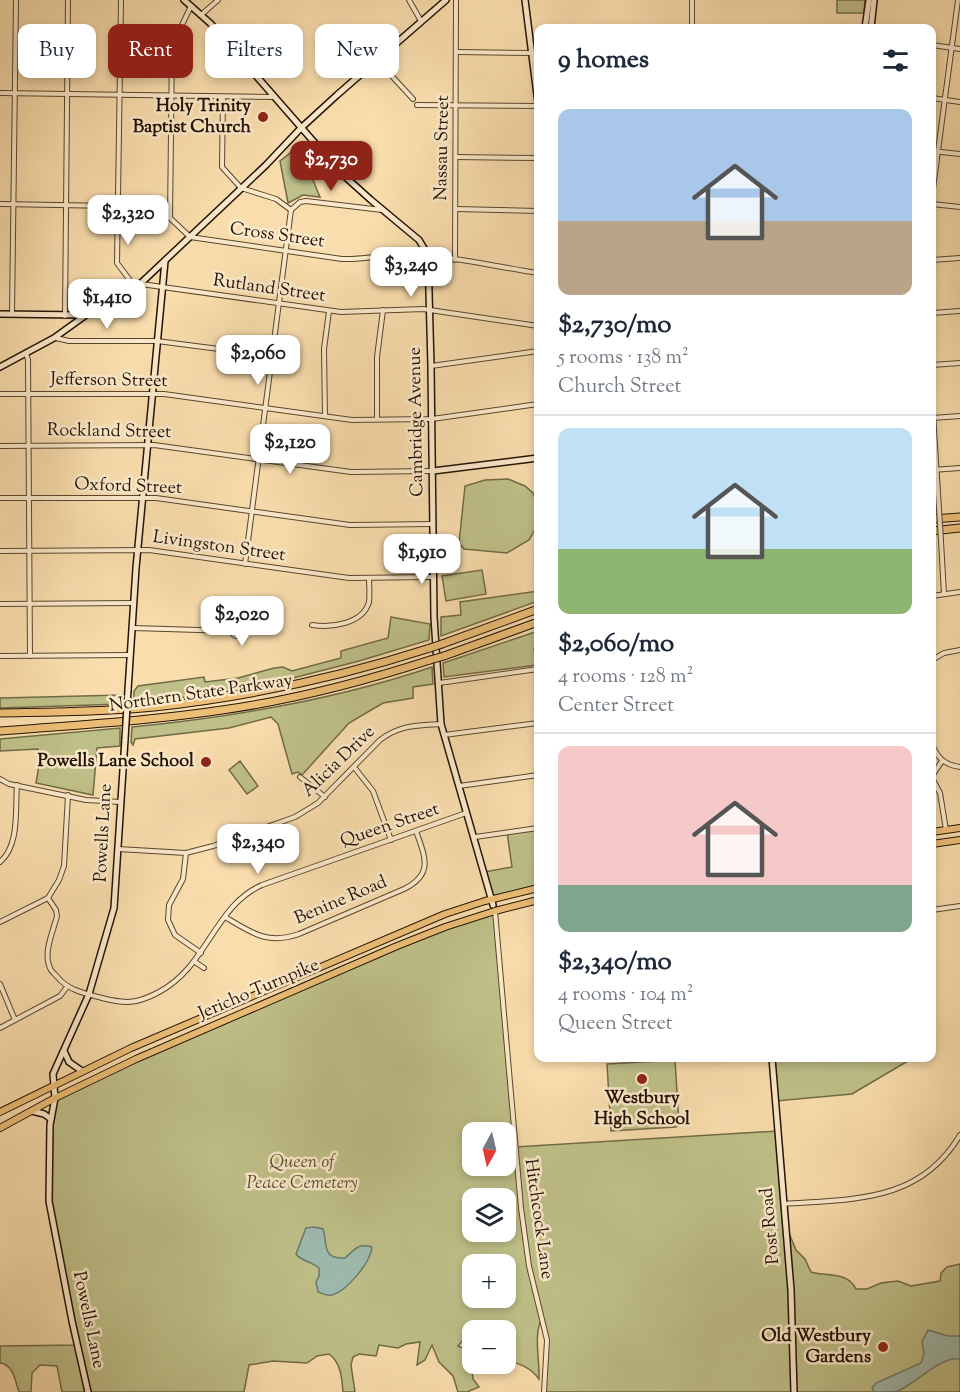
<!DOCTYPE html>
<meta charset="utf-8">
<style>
body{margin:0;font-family:"Sorts Mill Goudy",serif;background:#f6f6f7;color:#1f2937;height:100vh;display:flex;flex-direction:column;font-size:22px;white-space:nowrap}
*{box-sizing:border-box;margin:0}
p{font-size:20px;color:#747a83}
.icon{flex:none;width:33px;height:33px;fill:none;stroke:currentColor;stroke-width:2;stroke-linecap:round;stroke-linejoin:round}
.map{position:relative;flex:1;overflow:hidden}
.side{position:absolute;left:534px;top:24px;width:402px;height:1038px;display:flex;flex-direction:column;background:#fff;border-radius:12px;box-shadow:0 3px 9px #0003}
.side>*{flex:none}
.banner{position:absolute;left:18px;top:24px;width:426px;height:54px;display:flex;gap:12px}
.needle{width:39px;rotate:188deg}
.controls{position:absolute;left:462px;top:1122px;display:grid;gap:12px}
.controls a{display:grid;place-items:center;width:54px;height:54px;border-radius:12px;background:#fff;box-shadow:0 3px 9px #0003;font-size:30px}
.price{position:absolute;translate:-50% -51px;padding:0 14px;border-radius:12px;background:#fff;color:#222;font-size:20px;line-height:39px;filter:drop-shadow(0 2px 3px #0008)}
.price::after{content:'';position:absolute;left:50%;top:36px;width:18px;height:14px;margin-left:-9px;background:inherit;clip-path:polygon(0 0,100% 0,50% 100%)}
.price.selected{background:#8f2418;color:#fff}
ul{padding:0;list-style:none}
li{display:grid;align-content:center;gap:12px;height:318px;padding:0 24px}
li+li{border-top:2px solid #e0e1e3}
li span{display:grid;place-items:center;height:186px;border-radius:12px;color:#555}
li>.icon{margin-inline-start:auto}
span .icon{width:108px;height:108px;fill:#fffc;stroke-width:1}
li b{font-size:26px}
h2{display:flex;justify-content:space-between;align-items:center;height:72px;padding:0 24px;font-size:26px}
.tag{padding:0 21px;border-radius:12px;background:#fff;box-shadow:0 3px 9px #0003;font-size:21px;line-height:54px}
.tag.selected{background:#8f2418;color:#fff}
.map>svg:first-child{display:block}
</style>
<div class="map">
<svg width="960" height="1392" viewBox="0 0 960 1392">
<rect width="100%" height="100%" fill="#f9ddad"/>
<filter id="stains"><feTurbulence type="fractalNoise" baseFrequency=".00333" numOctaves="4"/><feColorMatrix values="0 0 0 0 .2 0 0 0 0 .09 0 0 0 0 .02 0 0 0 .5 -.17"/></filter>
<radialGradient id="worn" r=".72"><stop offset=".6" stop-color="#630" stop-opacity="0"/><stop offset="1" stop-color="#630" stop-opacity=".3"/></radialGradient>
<!-- green -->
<g fill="#bfc089" stroke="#716a47" stroke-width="1.5" fill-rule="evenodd">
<polygon points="837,0 865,0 864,13 837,13"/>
<polygon points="299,146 320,197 303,195 288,203 280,161"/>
<polygon points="508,479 525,486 533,493 537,504 538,524 529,540 507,553 464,549 459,543 465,486 485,480"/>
<polygon points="482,570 486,594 446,601 442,576"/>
<polygon points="538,591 538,601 441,636 441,617 461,615 460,602"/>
<polygon points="391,617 430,624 429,640 359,661 254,688 186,697 134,702 134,691 138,686 204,677 205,682 238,678 274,668 283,667 292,671 341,658 341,651 388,638"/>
<polygon points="538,631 538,647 534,648 536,665 444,677 443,663"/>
<path d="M 432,667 L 433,684 L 413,687 L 413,698 L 383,703 L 349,723 L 302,775 L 298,772 L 292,774 L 278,724 L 271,717 L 229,728 L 135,739 L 133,745 L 131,742 L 132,727 C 233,717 335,700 432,667 Z"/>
<polygon points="123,695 122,704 0,708 0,698"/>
<polygon points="120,728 120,746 97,748 93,795 36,783 40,759 38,749 0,751 0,739"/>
<polygon points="240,761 258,786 247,794 229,770"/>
<polygon points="538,828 538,888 493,899 484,872 512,867 507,832"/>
<path d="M 495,911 L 515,1147 L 778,1131 L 786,1226 L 796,1250 L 805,1259 L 811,1272 C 827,1277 847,1271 856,1289 L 867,1289 L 881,1283 L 898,1281 L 911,1286 L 940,1281 L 941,1273 L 947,1267 L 960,1264 L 960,1392 L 545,1392 L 547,1340 L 542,1318 C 533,1335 540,1360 539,1379 C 532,1369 519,1362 506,1361 L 506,1342 L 508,1340 L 506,1338 L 506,1330 L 472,1330 L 472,1333 L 468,1334 L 458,1346 L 472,1352 L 472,1364 L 488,1364 L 472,1369 L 473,1379 L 479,1387 L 467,1392 L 458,1392 L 453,1376 L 439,1362 L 432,1345 L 425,1360 L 417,1365 L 420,1342 L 406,1344 L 398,1348 L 379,1345 L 376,1356 L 359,1354 L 353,1357 L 351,1365 L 355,1392 L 343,1392 C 342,1378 341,1363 329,1354 L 317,1356 L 307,1363 L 273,1361 L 249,1365 L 244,1392 L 62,1392 L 57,1366 L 40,1365 L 32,1373 L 31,1392 L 19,1392 C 15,1381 14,1365 0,1363 L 0,1346 L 77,1345 L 51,1214 L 50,1125 L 55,1098 L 397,946 ZM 472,1132 L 506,1132 L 506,1166 L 472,1166 ZM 472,1198 L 506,1198 L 506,1232 L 472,1232 ZM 472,1264 L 506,1264 L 506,1298 L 472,1298 Z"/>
<polygon points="758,1058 913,1058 852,1094 776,1101 772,1060 758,1060"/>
<polygon points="675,1060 679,1124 676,1127 611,1131 607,1064"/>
</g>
<!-- water -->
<g fill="#9ebbaf" stroke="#6d786b" stroke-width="1.5">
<path d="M 314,1227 L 323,1229 C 328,1244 321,1259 345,1258 C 355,1249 358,1243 372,1247 C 371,1262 347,1291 332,1295 C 327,1296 323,1294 318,1292 L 316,1282 L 319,1276 L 319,1268 C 312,1262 301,1261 296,1254 L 306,1228 Z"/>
<path d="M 928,1330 L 948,1336 L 960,1336 L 960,1359 C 941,1355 916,1384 898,1391 C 892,1392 882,1392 874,1392 L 872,1388 L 876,1383 L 921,1363 L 924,1353 L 922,1342 Z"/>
</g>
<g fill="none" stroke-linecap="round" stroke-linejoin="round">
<!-- street casing -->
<g stroke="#58462f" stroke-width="6">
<g id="street">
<polyline points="121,0 117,263 135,287"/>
<polyline points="409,0 421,21"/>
<polyline points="692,0 692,28"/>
<path d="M 191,6 L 172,46 L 170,218 L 190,237 L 342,259 C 366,260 388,253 411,254 C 452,256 497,267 538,273"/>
<polyline points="201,15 218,0"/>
<polyline points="932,45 960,49"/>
<polyline points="457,52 531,53"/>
<polyline points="377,60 413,99"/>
<polyline points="0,93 274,97"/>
<polyline points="223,97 222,167 241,188 276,199 291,210"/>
<polyline points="932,98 960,102"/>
<polyline points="417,105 538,106"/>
<polyline points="932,151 960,154"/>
<polyline points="456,157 538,158"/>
<polyline points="932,196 958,0"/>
<polyline points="0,204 170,207"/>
<polyline points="932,204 960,207"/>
<polyline points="456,209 538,211"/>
<polyline points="291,210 300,202 306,201 382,210"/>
<polyline points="455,260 456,0"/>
<polyline points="932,260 960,258"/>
<polyline points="141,284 341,312 423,309 538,326"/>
<polyline points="932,313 960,311"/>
<polyline points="12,314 16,0"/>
<polyline points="65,316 68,0"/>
<polyline points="56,338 69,341 157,341 273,356"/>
<polyline points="26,353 28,360 30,656"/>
<polyline points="932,365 960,363"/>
<polyline points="431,366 538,351"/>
<polyline points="0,394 164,394 352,420 432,419 538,404"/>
<polyline points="932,398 939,509"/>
<polyline points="325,416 324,349 329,311"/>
<polyline points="932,418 960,416"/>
<polyline points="377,419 377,357 383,310"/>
<polyline points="0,446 154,445 351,472 432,471"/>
<polyline points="932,470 960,468"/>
<polyline points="0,498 156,498 350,525 433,524"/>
<polyline points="941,541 944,594"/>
<polyline points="0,551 149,550 349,578 433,577"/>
<polyline points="245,564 291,210"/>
<polyline points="932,596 960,592"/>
<polyline points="0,604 134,603"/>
<circle cx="237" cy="630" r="6"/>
<path d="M 312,625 C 331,628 363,624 369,602 C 370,594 369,585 369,578"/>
<polyline points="133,628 231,631"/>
<polyline points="0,656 130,655"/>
<polyline points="932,660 944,653 960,650"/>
<polyline points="439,683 538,669"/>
<polyline points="444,735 538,723"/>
<path d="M 932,744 C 937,758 945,765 960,767"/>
<polyline points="354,767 373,791 391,840"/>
<polyline points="932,776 942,761"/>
<polyline points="300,777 325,797"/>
<polyline points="932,778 940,793 946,830"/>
<polyline points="0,779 9,784 86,800 121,802"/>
<polyline points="459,786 538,775"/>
<polyline points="475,837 538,828"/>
<path d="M 118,849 L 186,853 L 213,846 L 295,817 L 318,803 L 380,740 C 399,725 418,725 441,724"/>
<polyline points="186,853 183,879 169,905 168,920 175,935 201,953"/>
<path d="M 0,862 C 20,845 15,809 17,785"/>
<path d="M 48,898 L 56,910 L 57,916 C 53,932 42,954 51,970 C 53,973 58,977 60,980 C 71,991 87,994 102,998 C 125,1004 137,1004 159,992 C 208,966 214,906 262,885 L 466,813"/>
<polyline points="48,898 59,880 64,866 68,795"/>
<polyline points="932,910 960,906"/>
<polyline points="495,911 521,1208 529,1266 547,1340 544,1392"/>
<path d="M 225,917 C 252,933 267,945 299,934 L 404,889 C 434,874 425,857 416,831"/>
<polyline points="0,922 48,898"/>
<polyline points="195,962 204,968"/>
<polyline points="0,984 15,1020"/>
<polyline points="0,1028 60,996 67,987"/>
<path d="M 784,1204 C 853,1199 920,1203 960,1135"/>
</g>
</g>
<!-- secondary casing -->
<g stroke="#231305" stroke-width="8">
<g id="secondary">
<polyline points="184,0 210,23 341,173 371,200 419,240 428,255 431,366 434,617 441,724 493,905"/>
<polyline points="525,0 538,103"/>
<polyline points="865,28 869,0"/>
<polyline points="871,28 874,0"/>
<polyline points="0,314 84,315"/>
<polyline points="0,367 54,338 86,315 117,300 140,284 266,165 301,128 337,95 446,0"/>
<polyline points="433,471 538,458"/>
<polyline points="128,690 136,568 165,261"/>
<polyline points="64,1051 69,1062 82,1071"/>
<polyline points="772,1058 791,1290 794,1392"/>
<polyline points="32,1111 44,1114 51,1119"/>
<polyline points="88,1392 72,1321 49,1201 50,1125 55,1098 53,1074 89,994 114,908 125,739"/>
</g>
</g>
<!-- primary casing -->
<g stroke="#231305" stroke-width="8">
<g id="primary">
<polyline points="932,832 960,828"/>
<polyline points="932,844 960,840"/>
<polyline points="0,1112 131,1048 445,914 485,901 538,888"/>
<polyline points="0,1128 55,1098 136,1059 397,946 445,927 495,911 538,900"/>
</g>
</g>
<!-- highway casing -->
<g stroke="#231305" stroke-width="9">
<g id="highway">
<polyline points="932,519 960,517"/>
<polyline points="932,531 960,528"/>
<polyline points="442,644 538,609"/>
<polyline points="444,656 538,622"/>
<path d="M 0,713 C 52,712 103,712 154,707 C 248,697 340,677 430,648"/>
<path d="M 0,731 C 74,725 149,721 222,710 C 293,700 362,682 430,660"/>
</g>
</g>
<!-- street -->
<use href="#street" stroke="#fbe9ca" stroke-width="4"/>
<!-- secondary -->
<use href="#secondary" stroke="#fbe9ca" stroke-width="5"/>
<!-- primary -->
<use href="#primary" stroke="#ecbe76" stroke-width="6"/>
<!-- highway -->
<use href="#highway" stroke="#ecbe76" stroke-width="7"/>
<!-- street-bridge casing -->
<g stroke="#58462f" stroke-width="6" stroke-linecap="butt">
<polyline id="street-bridge" points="939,509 941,541"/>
</g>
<!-- secondary-bridge casing -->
<g stroke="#231305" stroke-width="8" stroke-linecap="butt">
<polyline id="secondary-bridge" points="125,739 128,690"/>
</g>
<!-- highway-bridge casing -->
<g stroke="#231305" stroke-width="9" stroke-linecap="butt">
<g id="highway-bridge">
<polyline points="430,648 442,644"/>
<polyline points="430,660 444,656"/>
</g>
</g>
<!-- street-bridge -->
<use href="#street-bridge" stroke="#fbe9ca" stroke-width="4"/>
<!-- secondary-bridge -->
<use href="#secondary-bridge" stroke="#fbe9ca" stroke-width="5"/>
<!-- highway-bridge -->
<use href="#highway-bridge" stroke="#ecbe76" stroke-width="7"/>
</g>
<!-- markers -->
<g fill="#8f2418" stroke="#fbe9ca" stroke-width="2">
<circle cx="263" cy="117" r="6"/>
<circle cx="206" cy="762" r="6"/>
<circle cx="642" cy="1079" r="6"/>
<circle cx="883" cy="1347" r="6"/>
</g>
<g text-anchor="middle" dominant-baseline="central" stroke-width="5" stroke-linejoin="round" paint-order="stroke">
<!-- poi labels -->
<g font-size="18" font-weight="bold" fill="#231305" stroke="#fbe9ca" text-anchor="end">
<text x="251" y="107">Holy Trinity<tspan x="251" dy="21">Baptist Church</tspan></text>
<text x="194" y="762">Powells Lane School</text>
<text x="642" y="1099" text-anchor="middle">Westbury<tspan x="642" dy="21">High School</tspan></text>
<text x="871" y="1337">Old Westbury<tspan x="871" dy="21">Gardens</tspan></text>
</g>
<!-- street labels -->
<g font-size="18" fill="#231305" stroke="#fbe9ca">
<text transform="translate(443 148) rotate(-89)">Nassau Street</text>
<text transform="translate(277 236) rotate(8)">Cross Street</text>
<text transform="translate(269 289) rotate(8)">Rutland Street</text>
<text transform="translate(109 381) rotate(1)">Jefferson Street</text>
<text transform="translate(417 422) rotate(-91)">Cambridge Avenue</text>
<text transform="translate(109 432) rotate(1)">Rockland Street</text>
<text transform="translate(128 487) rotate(2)">Oxford Street</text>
<text transform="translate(219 547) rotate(8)">Livingston Street</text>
<text transform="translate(201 694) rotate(-8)">Northern State Parkway</text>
<text transform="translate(339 762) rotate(-44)">Alicia Drive</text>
<text transform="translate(390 826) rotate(-19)">Queen Street</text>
<text transform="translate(104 833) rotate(-87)">Powells Lane</text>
<text transform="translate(341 901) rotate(-23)">Benine Road</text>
<text transform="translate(259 990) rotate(-23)">Jericho Turnpike</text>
<text transform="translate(538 1219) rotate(82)">Hitchcock Lane</text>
<text transform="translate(771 1226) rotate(-95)">Post Road</text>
<text transform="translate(88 1320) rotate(78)">Powells Lane</text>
</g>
<!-- park labels -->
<g font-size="18" font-style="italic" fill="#5a5033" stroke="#fbe9ca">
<text x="302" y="1163">Queen of<tspan x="302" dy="21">Peace Cemetery</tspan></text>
</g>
</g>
<rect width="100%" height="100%" filter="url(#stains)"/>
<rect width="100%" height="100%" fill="url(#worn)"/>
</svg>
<div class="controls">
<a><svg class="needle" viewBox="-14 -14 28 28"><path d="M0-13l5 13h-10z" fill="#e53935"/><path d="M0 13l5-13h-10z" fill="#747a83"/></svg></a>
<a><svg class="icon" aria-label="layers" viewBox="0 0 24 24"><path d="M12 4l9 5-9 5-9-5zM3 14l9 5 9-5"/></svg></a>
<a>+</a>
<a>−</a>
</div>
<b class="price selected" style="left:331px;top:192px">$2,730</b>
<b class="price" style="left:128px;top:246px">$2,320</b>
<b class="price" style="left:411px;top:298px">$3,240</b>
<b class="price" style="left:107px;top:330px">$1,410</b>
<b class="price" style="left:258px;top:386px">$2,060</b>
<b class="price" style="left:290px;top:475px">$2,120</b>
<b class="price" style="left:422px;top:585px">$1,910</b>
<b class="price" style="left:242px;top:647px">$2,020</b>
<b class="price" style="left:258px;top:875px">$2,340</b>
<div class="banner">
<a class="tag">Buy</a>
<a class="tag selected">Rent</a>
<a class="tag">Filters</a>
<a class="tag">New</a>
</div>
<section class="side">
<h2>9 homes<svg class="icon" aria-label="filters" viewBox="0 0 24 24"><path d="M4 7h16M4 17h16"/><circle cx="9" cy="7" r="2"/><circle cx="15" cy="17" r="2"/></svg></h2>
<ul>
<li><span style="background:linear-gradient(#a9c7e8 60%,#b9a48a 0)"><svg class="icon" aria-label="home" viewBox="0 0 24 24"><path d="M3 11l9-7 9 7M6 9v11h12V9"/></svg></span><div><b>$2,730/mo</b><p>5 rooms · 138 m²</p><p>Church Street</p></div></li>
<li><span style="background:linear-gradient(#bfe0f5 65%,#8fb573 0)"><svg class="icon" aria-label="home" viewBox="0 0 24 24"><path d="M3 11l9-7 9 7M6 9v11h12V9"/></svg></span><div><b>$2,060/mo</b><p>4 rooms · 128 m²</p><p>Center Street</p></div></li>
<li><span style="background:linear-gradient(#f6c9c9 75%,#7fa58c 0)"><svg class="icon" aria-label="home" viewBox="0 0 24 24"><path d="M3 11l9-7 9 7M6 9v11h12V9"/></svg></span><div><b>$2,340/mo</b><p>4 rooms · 104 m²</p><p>Queen Street</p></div></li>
</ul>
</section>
</div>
